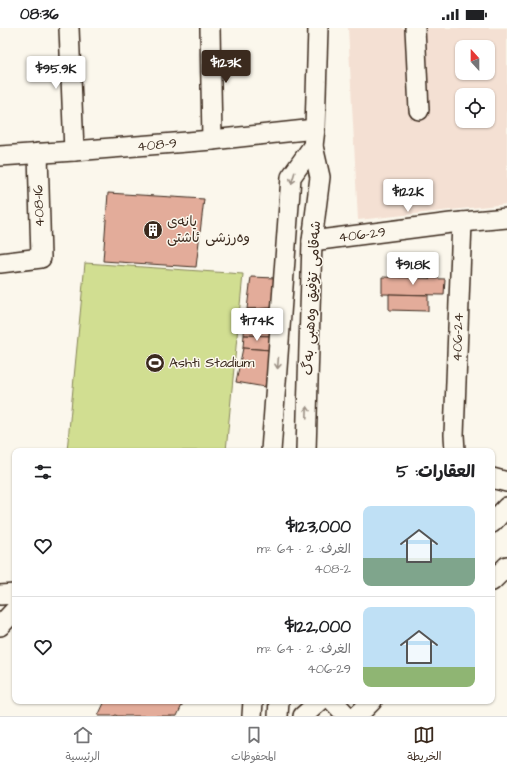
<!DOCTYPE html>
<html lang="ar">
<meta charset="utf-8">
<style>
body{margin:0;font-family:"Architects Daughter","Playpen Sans Arabic",sans-serif;background:#f6f6f6;color:#202124;direction:rtl;height:100vh;display:flex;flex-direction:column;font-size:15px;white-space:nowrap}
*{box-sizing:border-box;margin:0}
p{font-size:13px;color:#757577}
.icon{flex:none;width:22px;height:22px;fill:none;stroke:currentColor;stroke-width:2;stroke-linecap:round;stroke-linejoin:round}
.map{position:relative;flex:1;overflow:hidden;direction:ltr}
.details{position:absolute;left:12px;top:420px;width:483px;height:256px;display:flex;flex-direction:column;background:#fff;border-radius:8px;box-shadow:0 1px 3px #0004;direction:rtl}
.details>*{flex:none}
.needle{width:26px;rotate:339deg}
.tools{position:absolute;left:455px;top:12px;display:grid;gap:8px}
.tools a{display:grid;place-items:center;width:40px;height:40px;border-radius:8px;background:#fff;box-shadow:0 1px 3px #0004;font-size:20px}
.price{position:absolute;translate:-50% -34px;padding:0 9px;border-radius:4px;background:#fff;color:#222;font-size:13px;line-height:26px;filter:drop-shadow(0 1px 2px #0008)}
.price::after{content:'';position:absolute;left:50%;top:24px;width:12px;height:9px;margin-left:-6px;background:inherit;clip-path:polygon(0 0,100% 0,50% 100%)}
.price.selected{background:#3b2a1e;color:#fff}
ul{padding:0;list-style:none}
li{display:flex;align-items:center;gap:12px;height:100px;padding:0 20px}
li+li{border-top:1px solid #e0e0e0}
li span{display:grid;place-items:center;flex:none;width:112px;height:80px;border-radius:8px;color:#555}
li>.icon{margin-inline-start:auto}
span .icon{width:48px;height:48px;fill:#fffc;stroke-width:1}
li b{font-size:17px}
h2{display:flex;justify-content:space-between;align-items:center;height:48px;padding:0 20px;font-size:17px}
.status{display:flex;justify-content:space-between;align-items:center;height:28px;padding:0 20px;background:#fff;direction:ltr}
.status svg{height:11px;fill:currentColor}
.dock{display:flex;justify-content:space-around;align-items:center;height:56px;border-top:1px solid #e0e0e0;background:#fff;font-size:11px;color:#757577}
.dock a{display:grid;justify-items:center;gap:2px}
.dock .selected{color:#3b2a1e}
.map>svg:first-child{display:block}
</style>
<div class="status"><b>08:36</b><svg viewBox="0 0 49 12"><path d="M0 12V9h3v3zM5 12V6h3v6zM10 12V3h3v9zM15 12V0h3v12zM26 1h20v11H26zM47 4h2v5h-2z"/></svg></div>
<div class="map">
<svg width="507" height="688" viewBox="0 0 507 688">
<rect width="100%" height="100%" fill="#fbf7ec"/>
<filter id="ink" filterUnits="userSpaceOnUse"><feTurbulence type="fractalNoise" baseFrequency=".025" numOctaves="2"/><feDisplacementMap in="SourceGraphic" scale="8" xChannelSelector="R" yChannelSelector="G"/><feConvolveMatrix kernelMatrix="1 2 1 2 8 2 1 2 1" color-interpolation-filters="sRGB"/></filter>
<g filter="url(#ink)">
<!-- built -->
<path fill="#f4e0d3" fill-rule="evenodd" d="M 348,0 L 507,0 L 507,176 L 358,192 ZM 462,19 L 488,19 L 488,45 L 462,45 ZM 462,67 L 488,67 L 488,93 L 462,93 Z"/>
<!-- green -->
<polygon fill="#d1de91" stroke="#868458" points="85,235 243,246 226,423 67,423"/>
<!-- building -->
<g fill="#e3ac9a" stroke="#3b2a1e">
<polygon points="108,165 204,171 196,239 103,233"/>
<polygon points="251,249 276,250 273,280 247,281"/>
<polygon points="382,249 445,251 444,267 382,266"/>
<polygon points="389,266 428,267 428,283 389,282"/>
<polygon points="273,280 272,292 245,292 247,281"/>
<polygon points="245,292 272,292 271,308 244,307"/>
<polygon points="244,307 271,308 270,322 243,320"/>
<polygon points="243,320 270,322 265,359 236,354"/>
<polygon points="105,673 184,673 177,688 118,688 115,687 115,688 98,688"/>
</g>
<g fill="none" stroke-linecap="round" stroke-linejoin="round">
<!-- minor casing -->
<g stroke="#3b2a1e" stroke-width="22">
<g id="minor">
<polyline points="69,0 74,123"/>
<polyline points="210,0 212,112"/>
<polyline points="415,0 419,82"/>
<polyline points="0,128 74,123 212,112 315,101"/>
<polyline points="312,213 451,195 507,190"/>
<polyline points="0,235 41,230 38,125"/>
<polyline points="271,423 291,149 313,118"/>
<polyline points="306,423 312,213 320,149 313,118 315,101 318,0"/>
<polyline points="455,423 454,407 462,194"/>
<polyline points="492,450 507,454"/>
<polyline points="492,495 507,479"/>
<polyline points="492,553 507,538"/>
<polyline points="0,567 15,566"/>
<polyline points="0,598 15,582"/>
<polyline points="333,673 347,688"/>
<polyline points="252,688 253,673"/>
<polyline points="278,688 279,673"/>
<polyline points="303,688 320,673"/>
<polyline points="357,688 372,673"/>
</g>
</g>
<!-- minor -->
<use href="#minor" stroke="#fbf7ec" stroke-width="19"/>
</g>
<!-- one-way arrows -->
<defs><path id="oneway-shaft" d="M-6 0H5M1.5-3L5.5 0L1.5 3" fill="none" stroke-width="1.6" stroke-linecap="round" stroke-linejoin="round"/></defs>
<g stroke="#9b9085">
<use href="#oneway-shaft" transform="translate(293 150) rotate(107)"/>
<use href="#oneway-shaft" transform="translate(278 335) rotate(94)"/>
<use href="#oneway-shaft" transform="translate(307 384) rotate(-88)"/>
</g>
</g>
<!-- icons -->
<defs>
<g id="building-disc" transform="scale(1)"><circle r="9.5" fill="#3b2a1e" stroke="#fbf7ec"/><path d="M-4-6H4V6H1V3H-1V6H-4ZM-2.5-4.3h1.7v1.8h-1.7ZM.8-4.3h1.7v1.8H.8ZM-2.5-1h1.7V.8h-1.7ZM.8-1h1.7V.8H.8Z" fill="#fff"/></g>
<g id="stadium-disc" transform="scale(1)"><circle r="9.5" fill="#3b2a1e" stroke="#fbf7ec"/><path d="M0-5a6.5 5 0 1 0 0 10a6.5 5 0 1 0 0-10ZM-3.5-1.8h7v3.6h-7Z" fill="#fff"/></g>
</defs>
<g fill-rule="evenodd">
<use href="#building-disc" x="153" y="202"/>
<use href="#stadium-disc" x="155" y="335"/>
</g>
<g text-anchor="middle" dominant-baseline="central" stroke-width="3" stroke-linejoin="round" paint-order="stroke">
<!-- street labels -->
<g font-size="14" fill="#3b2a1e" stroke="#fbf7ec">
<text transform="translate(157 117) rotate(-5)">408-9</text>
<text transform="translate(39 178) rotate(-92)">408-16</text>
<text transform="translate(362 207) rotate(-7)">406-29</text>
<text transform="translate(312 270) rotate(-87)">شەقامی تۆفیق وەهبی بەگ</text>
<text transform="translate(458 309) rotate(-88)">406-24</text>
</g>
<!-- poi labels -->
<g font-size="14" fill="#3b2a1e" stroke="#fbf7ec" text-anchor="start">
<text x="167" y="194">یانەی<tspan x="167" dy="16">وەرزشی ئاشتی</tspan></text>
<text x="169" y="335">Ashti Stadium</text>
</g>
</g>
</svg>
<div class="tools">
<a><svg class="needle" viewBox="-14 -14 28 28"><path d="M0-13l5 13h-10z" fill="#e53935"/><path d="M0 13l5-13h-10z" fill="#757577"/></svg></a>
<a><svg class="icon" aria-label="locate" viewBox="0 0 24 24"><circle cx="12" cy="12" r="6"/><path d="M12 2v4M12 18v4M2 12h4M18 12h4"/></svg></a>
</div>
<b class="price selected" style="left:226px;top:56px">$123K</b>
<b class="price" style="left:56px;top:62px">$95.9K</b>
<b class="price" style="left:408px;top:185px">$122K</b>
<b class="price" style="left:413px;top:258px">$91.8K</b>
<b class="price" style="left:257px;top:314px">$174K</b>
<section class="details">
<h2>العقارات: 5<svg class="icon" aria-label="filters" viewBox="0 0 24 24"><path d="M4 7h16M4 17h16"/><circle cx="9" cy="7" r="2"/><circle cx="15" cy="17" r="2"/></svg></h2>
<ul>
<li><span style="background:linear-gradient(#bfe0f5 65%,#7fa58c 0)"><svg class="icon" aria-label="home" viewBox="0 0 24 24"><path d="M3 11l9-7 9 7M6 9v11h12V9"/></svg></span><div><b>$123,000</b><p>الغرف: 2 · 64 m²</p><p>408-2</p></div><svg class="icon" aria-label="heart" viewBox="0 0 24 24"><path d="M12 20l-8-8c-3-5 5-10 8-4 3-6 11-1 8 4z"/></svg></li>
<li><span style="background:linear-gradient(#bfe0f5 75%,#8fb573 0)"><svg class="icon" aria-label="home" viewBox="0 0 24 24"><path d="M3 11l9-7 9 7M6 9v11h12V9"/></svg></span><div><b>$122,000</b><p>الغرف: 2 · 64 m²</p><p>406-29</p></div><svg class="icon" aria-label="heart" viewBox="0 0 24 24"><path d="M12 20l-8-8c-3-5 5-10 8-4 3-6 11-1 8 4z"/></svg></li>
</ul>
</section>
</div>
<nav class="dock">
<a class="selected"><svg class="icon" aria-label="map" viewBox="0 0 24 24"><path d="M3 6l6-2 6 2 6-2v14l-6 2-6-2-6 2zM9 4v14M15 6v14"/></svg>الخريطة</a>
<a><svg class="icon" aria-label="saved" viewBox="0 0 24 24"><path d="M7 4h10v16l-5-4-5 4z"/></svg>المحفوظات</a>
<a><svg class="icon" aria-label="home" viewBox="0 0 24 24"><path d="M3 11l9-7 9 7M6 9v11h12V9"/></svg>الرئيسية</a>
</nav>
